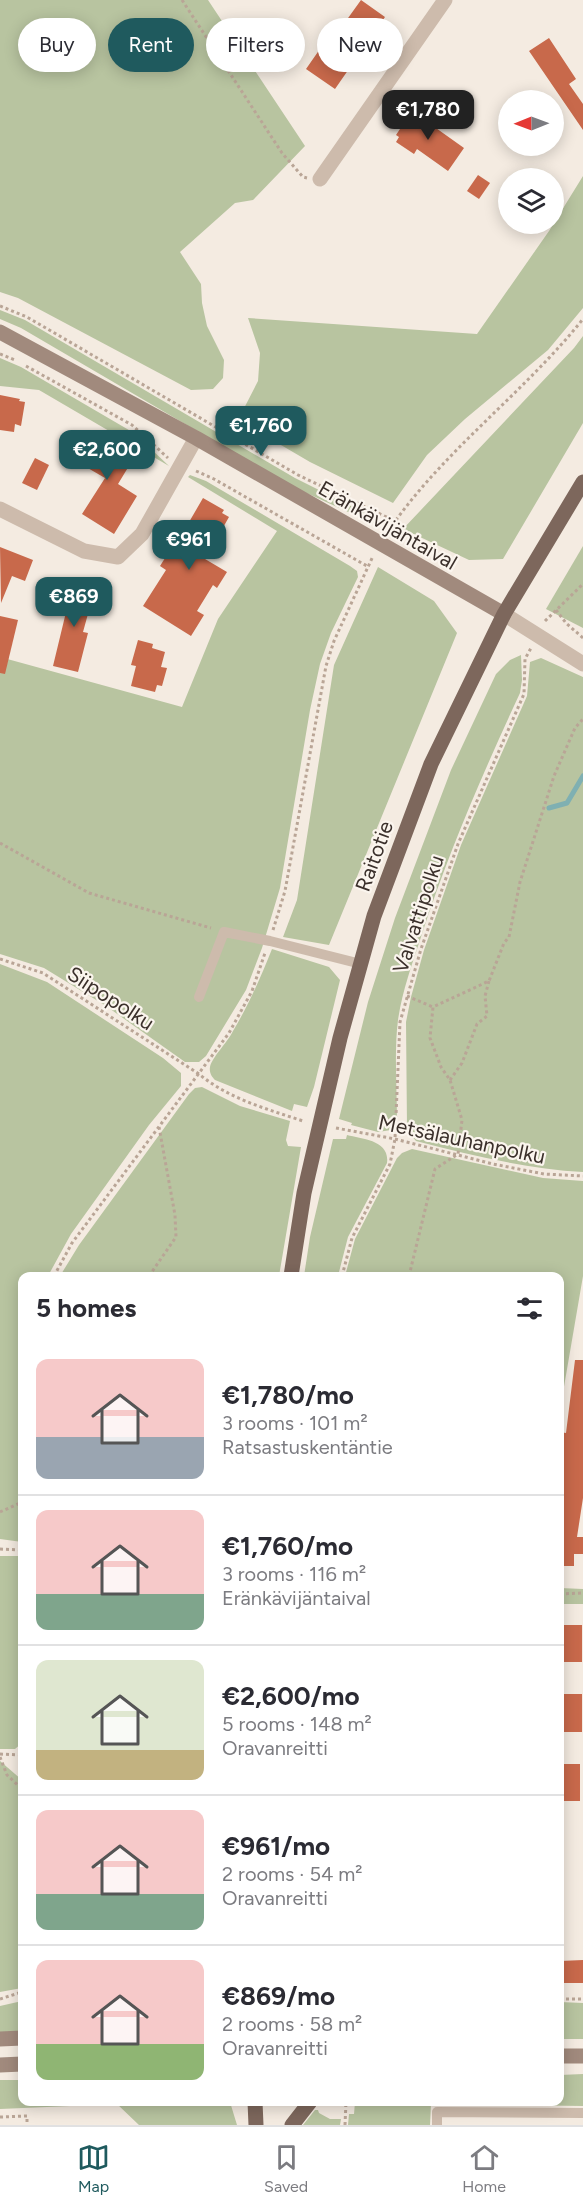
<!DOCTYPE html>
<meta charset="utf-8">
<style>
body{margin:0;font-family:Figtree,sans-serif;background:#f7f7f7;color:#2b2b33;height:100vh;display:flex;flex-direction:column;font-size:22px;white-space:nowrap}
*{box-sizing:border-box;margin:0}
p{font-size:20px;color:#7c7c81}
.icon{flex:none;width:33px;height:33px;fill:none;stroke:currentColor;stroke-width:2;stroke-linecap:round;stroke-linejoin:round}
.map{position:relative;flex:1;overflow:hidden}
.panel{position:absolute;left:18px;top:1272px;width:546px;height:834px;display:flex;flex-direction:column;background:#fff;border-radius:12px;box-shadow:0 3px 15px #0003}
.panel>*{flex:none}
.hud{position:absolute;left:18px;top:18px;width:548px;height:54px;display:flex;gap:12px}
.needle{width:39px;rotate:269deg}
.tools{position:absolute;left:498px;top:90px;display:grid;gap:12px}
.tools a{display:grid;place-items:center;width:66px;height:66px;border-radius:50%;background:#fff;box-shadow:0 3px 15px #0003;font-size:30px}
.price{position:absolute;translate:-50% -51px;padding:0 14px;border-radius:12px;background:#1f5a5e;color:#fff;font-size:20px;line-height:39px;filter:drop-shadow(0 2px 3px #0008)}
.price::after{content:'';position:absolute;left:50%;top:36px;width:18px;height:14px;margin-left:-9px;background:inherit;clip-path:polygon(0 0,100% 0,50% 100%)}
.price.selected{background:#222;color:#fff}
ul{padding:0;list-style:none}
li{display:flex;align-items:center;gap:18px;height:150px;padding:0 18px}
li+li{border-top:2px solid #e1e1e2}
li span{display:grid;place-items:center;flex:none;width:168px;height:120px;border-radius:12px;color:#555}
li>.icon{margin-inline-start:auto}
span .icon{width:72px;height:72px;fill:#fffc;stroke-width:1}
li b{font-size:26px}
h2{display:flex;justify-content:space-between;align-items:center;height:72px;padding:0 18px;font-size:26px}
.tag{padding:0 21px;border-radius:27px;background:#fff;box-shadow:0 3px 15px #0003;font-size:21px;line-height:54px}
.tag.selected{background:#1f5a5e;color:#fff}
.menu{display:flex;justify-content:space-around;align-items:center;height:84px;border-top:2px solid #e1e1e2;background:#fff;font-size:16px;color:#7c7c81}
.menu a{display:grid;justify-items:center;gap:3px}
.menu .selected{color:#1f5a5e}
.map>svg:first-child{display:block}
</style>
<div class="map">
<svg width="583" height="2125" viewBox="0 0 583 2125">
<rect width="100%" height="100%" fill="#f4ebe1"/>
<!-- green -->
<g fill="#b8c4a0">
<polygon points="0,0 208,0 305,146 253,200 235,203 180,252 201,284 202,303 207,326 224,360 223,378 213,389 191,390 18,298 0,292"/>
<polygon points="583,176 583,308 548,350 465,419 427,455 393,503 310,462 238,420 258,381 260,353 248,318 477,334 549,231"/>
<polygon points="0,310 25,320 295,478 381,521 379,526 291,486 21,328 0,319"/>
<polygon points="583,336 583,423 503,559 469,560 403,529 574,348"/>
<polygon points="0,358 21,367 134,433 169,466 39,390 0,386"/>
<polygon points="190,475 206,481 350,566 357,571 358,577 331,633 320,664 310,710 280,888 262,948 246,990 206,1056 199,1062 185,1062 106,1006 44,968 0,954 0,657 182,707 218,619 277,531 188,477"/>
<polygon points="583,546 583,628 546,609"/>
<polygon points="378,567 434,601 457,633 329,945 283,937 297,900 334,665"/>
<path d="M 521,655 L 522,680 L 520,693 C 483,773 448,853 421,937 C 412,964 402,992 398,1020 C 394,1051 397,1089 397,1121 L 391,1130 L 378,1132 L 351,1125 L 352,1123 L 339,1119 L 368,1002 L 395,918 L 451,770 L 496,674 L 510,660 Z"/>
<path d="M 541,658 L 583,677 L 583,1172 C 526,1169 471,1155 416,1141 L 410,1134 L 407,1127 L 406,1022 L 411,997 L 424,950 L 461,845 L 527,696 L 530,662 Z"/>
<path d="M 272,949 L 329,967 L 340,980 L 314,1087 L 307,1107 L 294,1104 L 292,1111 L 215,1080 C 212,1077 209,1073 210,1067 C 212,1057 228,1042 233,1031 C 249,1004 260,979 272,949 Z"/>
<polygon points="0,964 47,982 163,1058 181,1073 181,1086 149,1125 71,1234 48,1276 22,1276 22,1542 0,1539"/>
<polygon points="202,1087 240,1106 290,1121 286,1140 288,1146 301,1147 279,1276 60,1276 79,1245 189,1094 195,1088"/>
<path d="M 347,1135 C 362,1139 390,1140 387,1163 L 348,1237 L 338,1276 L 304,1276 L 310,1237 L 333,1139 L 346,1139 Z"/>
<polygon points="412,1149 543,1178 583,1181 583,1276 560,1410 560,1276 345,1276 355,1239 397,1158 402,1153"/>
<polygon points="0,1556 20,1556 22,1558 22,1743 15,1749 0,1749"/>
<polygon points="560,1588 583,1589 583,1604 560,1604"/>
<polygon points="0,1761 22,1780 22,1988 0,1992"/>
<polygon points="22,2001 22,2033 0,2034 0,2006"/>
<polygon points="560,2002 583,2003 583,2039 560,2039"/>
<polygon points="583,2074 583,2106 431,2104 430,2125 348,2125 349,2114 354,2114 355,2102 560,2102 560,2075"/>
<polygon points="0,2080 22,2080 22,2102 230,2102 237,2125 139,2125 117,2104 0,2109"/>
<polygon points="315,2110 318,2110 319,2113 330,2119 341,2119 340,2125 303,2125"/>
</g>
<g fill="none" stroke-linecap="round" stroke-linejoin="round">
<!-- stream -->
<polyline stroke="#7fb0b2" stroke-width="5" points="549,808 567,803 583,776"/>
</g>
<!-- building -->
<g fill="#c8694b">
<polygon points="361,0 385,17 335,89 306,69 329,36 333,39"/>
<polygon points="549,38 576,79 569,84 583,104 583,130 529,51"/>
<polygon points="412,111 464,148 448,171 417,149 414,154 396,142 399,137 396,135"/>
<polygon points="478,175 490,183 479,199 467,191"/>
<polygon points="0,395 20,399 19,401 25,402 21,426 15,424 14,432 0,430"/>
<polygon points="91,430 135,456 118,484 137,496 114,534 82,514 105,478 74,460"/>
<polygon points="35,458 49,465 37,490 22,483"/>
<polygon points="203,498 224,510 222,513 229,517 205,559 227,572 217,588 213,585 197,611 204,615 191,636 143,606 166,570 160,566 172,547 174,548"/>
<polygon points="0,547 33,560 25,581 12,576 1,603"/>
<polygon points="74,579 93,584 88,602 91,603 83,632 88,633 78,672 53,666"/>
<polygon points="0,616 18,620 5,674 0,673"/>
<polygon points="138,640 153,644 152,648 165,652 161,667 167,668 162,686 157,685 155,692 131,686 136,666 131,665"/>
<polygon points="575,1360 583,1360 583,1498 577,1537 583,1537 583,1554 574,1554 574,1566 560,1566 560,1469 563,1449 560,1448 560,1432 566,1433"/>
<rect x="560" y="1625" width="22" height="37"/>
<rect x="560" y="1694" width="22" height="38"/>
<rect x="560" y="1764" width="20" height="37"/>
<polygon points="583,1960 583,1983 560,1983 560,1961"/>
</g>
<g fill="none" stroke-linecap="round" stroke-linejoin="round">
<!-- path -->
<g stroke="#b9a596" stroke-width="3" stroke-dasharray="3 3" stroke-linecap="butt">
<polyline points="182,0 282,153 303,177 307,178"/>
<polyline points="0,306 27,317 298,475 395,521"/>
<polyline points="0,354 15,360"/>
<polyline points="26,366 132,425 168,458"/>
<polyline points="196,471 214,479 367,566"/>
<path d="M 389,530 C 443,451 523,394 583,319"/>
<polyline points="556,610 566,623 583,638"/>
<polyline points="545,621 583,584"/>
<polyline points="0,843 89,893 211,928"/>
<polyline points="273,930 285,891 326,666 334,641 373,556"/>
<path d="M 0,959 L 43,973 L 199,1074 C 229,1099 267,1109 303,1121"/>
<polyline points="407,996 433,1007"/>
<polyline points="450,1080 462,1063 477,1024 487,1016 485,996 489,981"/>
<polyline points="336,1128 395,1139 493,1164 544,1174 583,1176"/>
<polyline points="54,1276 72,1243 229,1033 252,991 265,953"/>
<polyline points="149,1276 176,1237 175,1215 159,1127"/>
<polyline points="342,1276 352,1238 390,1164 395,1139 400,1022 421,949 458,844 524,694 525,659 531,648"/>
<polyline points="409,1276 435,1169 458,1154 462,1120 450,1080 441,1067 430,1038 433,1007 489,981 504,943 509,937 520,882 554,776 575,728 583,719"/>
<polyline points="0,1512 22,1502"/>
<polyline points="0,1549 22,1550"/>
<polyline points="560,1594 583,1593"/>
<polyline points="0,1754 22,1755"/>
<polyline points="0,1757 7,1775 22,1789"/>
<polyline points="0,1999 22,1992"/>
<polyline points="560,1999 583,1999"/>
<polyline points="0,2117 27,2116 27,2125"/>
<polyline points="345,2125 346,2102"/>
</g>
<!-- lane -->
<g stroke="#cdbbac" stroke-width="10">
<polyline points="199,997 224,932 270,941 361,964"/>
<polyline points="437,2125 437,2112 583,2113"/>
</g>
<!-- street -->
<g stroke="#cdbbac" stroke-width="15">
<polyline points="320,179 445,0"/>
<polyline points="0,509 84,551 118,557 142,534 196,438"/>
<polyline points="504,614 583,664"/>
</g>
<!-- secondary -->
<g stroke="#a18a7d" stroke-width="15">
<polyline points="0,332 196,438 504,614"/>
<polyline points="0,2039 22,2038"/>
<polyline points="560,2056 583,2056"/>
<polyline points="0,2065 22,2064"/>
</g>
<!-- primary -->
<g stroke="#7d675c" stroke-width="15">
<polyline points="291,1276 304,1193 340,1038 374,916 431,764 504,614 583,482"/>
<polyline points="255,2102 256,2125"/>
<polyline points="292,2125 310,2102"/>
</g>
</g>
<g text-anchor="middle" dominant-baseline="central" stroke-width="4.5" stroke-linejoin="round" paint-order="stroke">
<!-- street labels -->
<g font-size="21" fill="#3b302b" stroke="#fbf5ee">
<text transform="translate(388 525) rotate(30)">Eränkävijäntaival</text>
<text transform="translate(374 856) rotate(-70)">Raitotie</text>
<text transform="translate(418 914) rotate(-72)">Valvattipolku</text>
<text transform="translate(111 998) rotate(33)">Siipopolku</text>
<text transform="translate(462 1139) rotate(12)">Metsälauhanpolku</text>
</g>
</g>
</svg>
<div class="tools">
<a><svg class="needle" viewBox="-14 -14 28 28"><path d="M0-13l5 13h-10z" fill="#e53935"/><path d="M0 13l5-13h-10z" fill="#7c7c81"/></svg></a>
<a><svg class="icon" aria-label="layers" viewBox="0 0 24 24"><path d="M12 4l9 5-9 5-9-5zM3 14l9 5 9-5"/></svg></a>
</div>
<b class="price selected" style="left:428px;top:141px">€1,780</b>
<b class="price" style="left:261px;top:457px">€1,760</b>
<b class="price" style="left:107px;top:481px">€2,600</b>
<b class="price" style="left:189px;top:571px">€961</b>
<b class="price" style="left:74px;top:628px">€869</b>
<div class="hud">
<a class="tag">Buy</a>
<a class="tag selected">Rent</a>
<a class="tag">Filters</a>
<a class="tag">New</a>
</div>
<section class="panel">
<h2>5 homes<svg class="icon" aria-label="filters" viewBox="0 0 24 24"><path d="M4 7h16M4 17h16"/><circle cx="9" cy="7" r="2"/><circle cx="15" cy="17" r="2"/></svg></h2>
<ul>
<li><span style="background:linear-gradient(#f6c9c9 65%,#9aa5b1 0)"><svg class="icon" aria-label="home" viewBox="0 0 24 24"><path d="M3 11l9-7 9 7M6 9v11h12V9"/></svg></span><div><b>€1,780/mo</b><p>3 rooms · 101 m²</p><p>Ratsastuskentäntie</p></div></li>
<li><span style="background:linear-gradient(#f6c9c9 70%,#7fa58c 0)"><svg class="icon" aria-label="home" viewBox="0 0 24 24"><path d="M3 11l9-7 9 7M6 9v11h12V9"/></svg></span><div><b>€1,760/mo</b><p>3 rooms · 116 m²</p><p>Eränkävijäntaival</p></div></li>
<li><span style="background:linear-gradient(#dfe7d0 75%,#c2b280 0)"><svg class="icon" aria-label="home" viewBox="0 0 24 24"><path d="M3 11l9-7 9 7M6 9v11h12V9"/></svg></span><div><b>€2,600/mo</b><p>5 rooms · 148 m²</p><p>Oravanreitti</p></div></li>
<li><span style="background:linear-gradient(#f6c9c9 70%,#7fa58c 0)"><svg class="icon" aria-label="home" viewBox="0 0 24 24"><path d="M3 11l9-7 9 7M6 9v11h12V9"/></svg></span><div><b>€961/mo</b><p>2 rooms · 54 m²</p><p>Oravanreitti</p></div></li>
<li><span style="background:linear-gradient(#f6c9c9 70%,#8fb573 0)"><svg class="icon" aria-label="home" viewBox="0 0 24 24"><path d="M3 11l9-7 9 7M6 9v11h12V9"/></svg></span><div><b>€869/mo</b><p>2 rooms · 58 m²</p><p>Oravanreitti</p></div></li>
</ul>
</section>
</div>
<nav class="menu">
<a class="selected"><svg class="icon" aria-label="map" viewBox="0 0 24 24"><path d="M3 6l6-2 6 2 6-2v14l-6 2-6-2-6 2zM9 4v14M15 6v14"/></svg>Map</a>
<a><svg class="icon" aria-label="saved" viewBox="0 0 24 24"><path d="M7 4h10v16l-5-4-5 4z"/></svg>Saved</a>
<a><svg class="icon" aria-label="home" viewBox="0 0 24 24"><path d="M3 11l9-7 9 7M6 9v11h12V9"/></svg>Home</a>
</nav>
